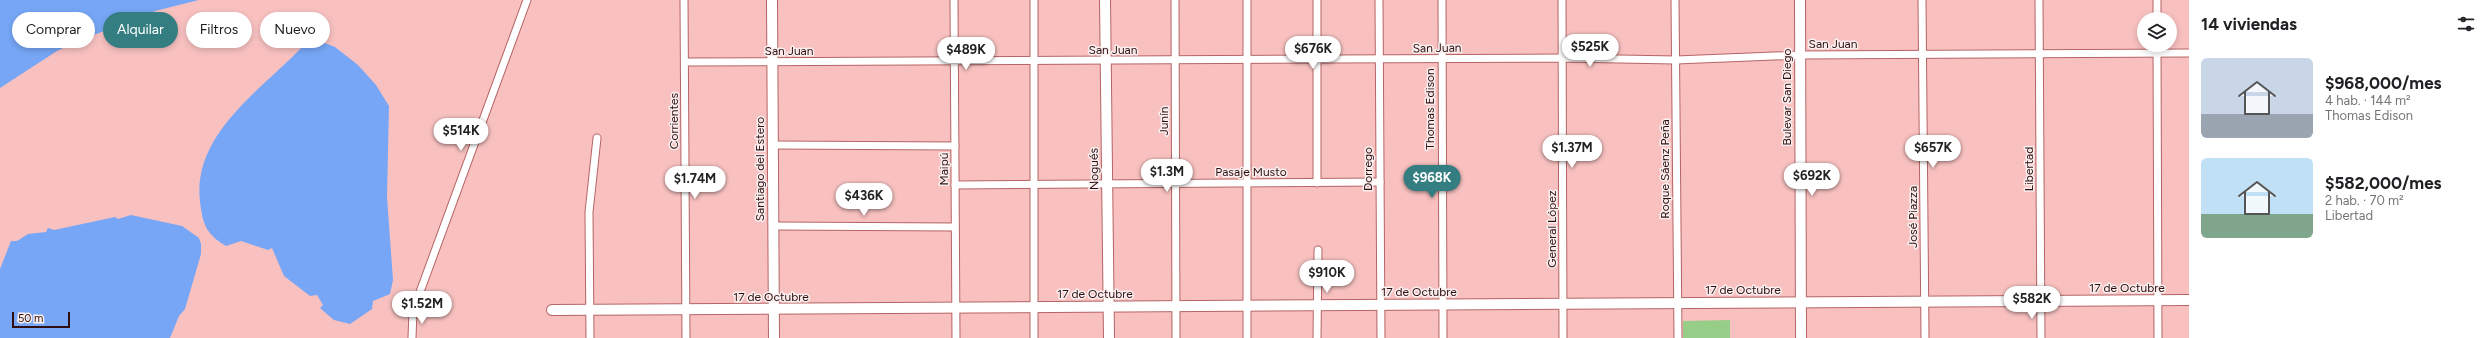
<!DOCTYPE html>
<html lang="es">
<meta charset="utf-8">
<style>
body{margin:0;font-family:Figtree,sans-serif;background:#f6f6f6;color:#202124;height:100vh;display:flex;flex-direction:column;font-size:15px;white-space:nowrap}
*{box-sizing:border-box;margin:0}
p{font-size:13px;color:#757577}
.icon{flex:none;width:22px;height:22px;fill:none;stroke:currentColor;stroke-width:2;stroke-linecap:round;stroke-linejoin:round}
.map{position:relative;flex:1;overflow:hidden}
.panel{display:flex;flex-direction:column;background:#fff;width:300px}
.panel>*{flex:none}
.banner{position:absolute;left:12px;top:12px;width:380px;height:36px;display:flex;gap:8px}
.tools{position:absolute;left:2137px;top:12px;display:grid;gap:8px}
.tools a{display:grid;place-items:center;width:40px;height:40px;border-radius:50%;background:#fff;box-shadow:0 2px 6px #0003;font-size:20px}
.scale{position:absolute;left:12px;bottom:10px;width:58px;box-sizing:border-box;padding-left:4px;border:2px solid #2f0f11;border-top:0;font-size:11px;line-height:14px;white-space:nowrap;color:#2f0f11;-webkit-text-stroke:3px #f9efef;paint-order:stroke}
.price{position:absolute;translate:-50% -34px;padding:0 9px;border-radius:14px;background:#fff;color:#222;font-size:13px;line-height:26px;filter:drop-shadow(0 1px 2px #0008)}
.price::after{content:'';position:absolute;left:50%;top:24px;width:12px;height:9px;margin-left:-6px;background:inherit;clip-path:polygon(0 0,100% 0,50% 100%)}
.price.selected{background:#347d81;color:#fff}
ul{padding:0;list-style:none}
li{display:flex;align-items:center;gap:12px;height:100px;padding:0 12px}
li span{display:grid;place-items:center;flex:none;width:112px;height:80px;border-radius:6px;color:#555}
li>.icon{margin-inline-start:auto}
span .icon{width:48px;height:48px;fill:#fffc;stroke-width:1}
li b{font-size:17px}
h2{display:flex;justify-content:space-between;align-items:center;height:48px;padding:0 12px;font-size:17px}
.chip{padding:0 14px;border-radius:18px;background:#fff;box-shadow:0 2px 6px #0003;font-size:14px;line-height:36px}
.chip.selected{background:#347d81;color:#fff}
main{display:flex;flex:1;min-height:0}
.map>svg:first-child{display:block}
</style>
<main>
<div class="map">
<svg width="2189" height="338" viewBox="0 0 2189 338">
<rect width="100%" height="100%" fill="#f8c1c0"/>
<!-- green -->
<polygon fill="#96ce88" points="1730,320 1730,338 1683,338 1683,321"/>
<!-- water -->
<g fill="#76a6f5">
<polygon points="0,0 199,0 155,11 76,42 57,51 0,88"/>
<path d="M 317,40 L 335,47 L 358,65 L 376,85 L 389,106 L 387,197 L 393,280 L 390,294 L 373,301 L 372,309 L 350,324 L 334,320 L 320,308 L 323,305 L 317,295 L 310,296 L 284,276 L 272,248 L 268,250 L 241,241 L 226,246 C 206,234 203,225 200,202 C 192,133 262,90 303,46 L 303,41 Z"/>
<polygon points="131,215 182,226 199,238 201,244 201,254 185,309 179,316 170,338 0,338 0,269 11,241 17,241 28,234 46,232 48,228 54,230 115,217 118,219"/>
</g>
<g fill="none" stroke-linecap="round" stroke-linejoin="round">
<!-- street casing -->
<g stroke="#b66465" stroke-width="9">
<g id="street">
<polyline points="684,0 686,338"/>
<polyline points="954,0 956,338"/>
<polyline points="1034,0 1034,338"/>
<polyline points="1175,0 1176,338"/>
<polyline points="1247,0 1247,338"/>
<polyline points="1317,0 1317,183"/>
<polyline points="1379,0 1381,338"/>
<polyline points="1442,0 1443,338"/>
<polyline points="1562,0 1563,338"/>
<polyline points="1675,0 1678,338"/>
<polyline points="1922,0 1925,338"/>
<polyline points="2039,0 2041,338"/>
<polyline points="2157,0 2157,19"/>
<polyline points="2157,45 2158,338"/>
<polyline points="685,62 1562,58 1676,60 1800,55 2189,53"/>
<polyline points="773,145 955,146"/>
<polyline points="955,185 1380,182"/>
<polyline points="774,226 955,227"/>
<polyline points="412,338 413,311 527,0"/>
<polyline points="590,338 589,212 597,138"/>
<polyline points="1317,338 1318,250"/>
</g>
</g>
<!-- secondary casing -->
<g stroke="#b66465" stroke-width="12">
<g id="secondary">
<polyline points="772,0 774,338"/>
<polyline points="1105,0 1109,338"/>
<polyline points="1800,0 1801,338"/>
<polyline points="552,310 2189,300"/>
</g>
</g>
<!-- street -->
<use href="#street" stroke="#fff" stroke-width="7"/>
<!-- secondary -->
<use href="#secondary" stroke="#fff" stroke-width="10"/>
</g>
<g text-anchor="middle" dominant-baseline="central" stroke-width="3" stroke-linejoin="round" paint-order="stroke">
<!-- street labels -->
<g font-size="12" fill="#2f0f11" stroke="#f9efef">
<text x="1833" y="44">San Juan</text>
<text transform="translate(1437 48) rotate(-1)">San Juan</text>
<text x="1113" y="50">San Juan</text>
<text x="789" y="51">San Juan</text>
<text transform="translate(1787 97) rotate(-90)">Bulevar San Diego</text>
<text transform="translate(1430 109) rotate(-90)">Thomas Edison</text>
<text transform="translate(674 121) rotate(-90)">Corrientes</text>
<text transform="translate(1164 121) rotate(-90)">Junín</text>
<text transform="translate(760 169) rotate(-90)">Santiago del Estero</text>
<text transform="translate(944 169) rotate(-90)">Maipú</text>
<text transform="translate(1094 169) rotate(-91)">Nogués</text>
<text transform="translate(1368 169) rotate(-90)">Dorrego</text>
<text transform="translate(1665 169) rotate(-90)">Roque Sáenz Peña</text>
<text transform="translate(2029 169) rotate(-90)">Libertad</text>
<text x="1251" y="172">Pasaje Musto</text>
<text transform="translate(1913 217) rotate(-90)">José Piazza</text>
<text transform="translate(1552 229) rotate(-90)">General López</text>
<text x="2127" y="288">17 de Octubre</text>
<text x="1743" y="290">17 de Octubre</text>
<text x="1419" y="292">17 de Octubre</text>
<text x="1095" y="294">17 de Octubre</text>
<text x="771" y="297">17 de Octubre</text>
</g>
</g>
</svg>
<div class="tools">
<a><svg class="icon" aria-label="layers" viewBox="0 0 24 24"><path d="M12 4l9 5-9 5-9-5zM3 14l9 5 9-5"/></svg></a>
</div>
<div class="scale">50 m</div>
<b class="price" style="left:1590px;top:68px">$525K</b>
<b class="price" style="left:1313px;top:70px">$676K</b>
<b class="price" style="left:966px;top:71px">$489K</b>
<b class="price" style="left:461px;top:152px">$514K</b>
<b class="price" style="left:1572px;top:169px">$1.37M</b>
<b class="price" style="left:1933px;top:169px">$657K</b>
<b class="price" style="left:1167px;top:193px">$1.3M</b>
<b class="price" style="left:1812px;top:197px">$692K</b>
<b class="price selected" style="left:1432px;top:199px">$968K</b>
<b class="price" style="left:695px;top:200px">$1.74M</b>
<b class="price" style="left:864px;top:217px">$436K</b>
<b class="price" style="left:1327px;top:294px">$910K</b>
<b class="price" style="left:2032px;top:320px">$582K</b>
<b class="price" style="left:422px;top:325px">$1.52M</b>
<div class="banner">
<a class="chip">Comprar</a>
<a class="chip selected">Alquilar</a>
<a class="chip">Filtros</a>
<a class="chip">Nuevo</a>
</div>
</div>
<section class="panel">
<h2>14 viviendas<svg class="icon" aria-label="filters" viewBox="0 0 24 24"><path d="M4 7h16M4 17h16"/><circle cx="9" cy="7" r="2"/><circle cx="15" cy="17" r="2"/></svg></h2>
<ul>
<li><span style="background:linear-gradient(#c9d6e8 70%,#9aa5b1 0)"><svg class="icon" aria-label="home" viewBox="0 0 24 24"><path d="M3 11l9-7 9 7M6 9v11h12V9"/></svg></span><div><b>$968,000/mes</b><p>4 hab. · 144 m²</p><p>Thomas Edison</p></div></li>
<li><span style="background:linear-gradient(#bfe0f5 70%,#7fa58c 0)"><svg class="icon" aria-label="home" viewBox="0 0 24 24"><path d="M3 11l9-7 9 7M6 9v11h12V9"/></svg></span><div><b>$582,000/mes</b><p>2 hab. · 70 m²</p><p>Libertad</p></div></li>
</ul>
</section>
</main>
